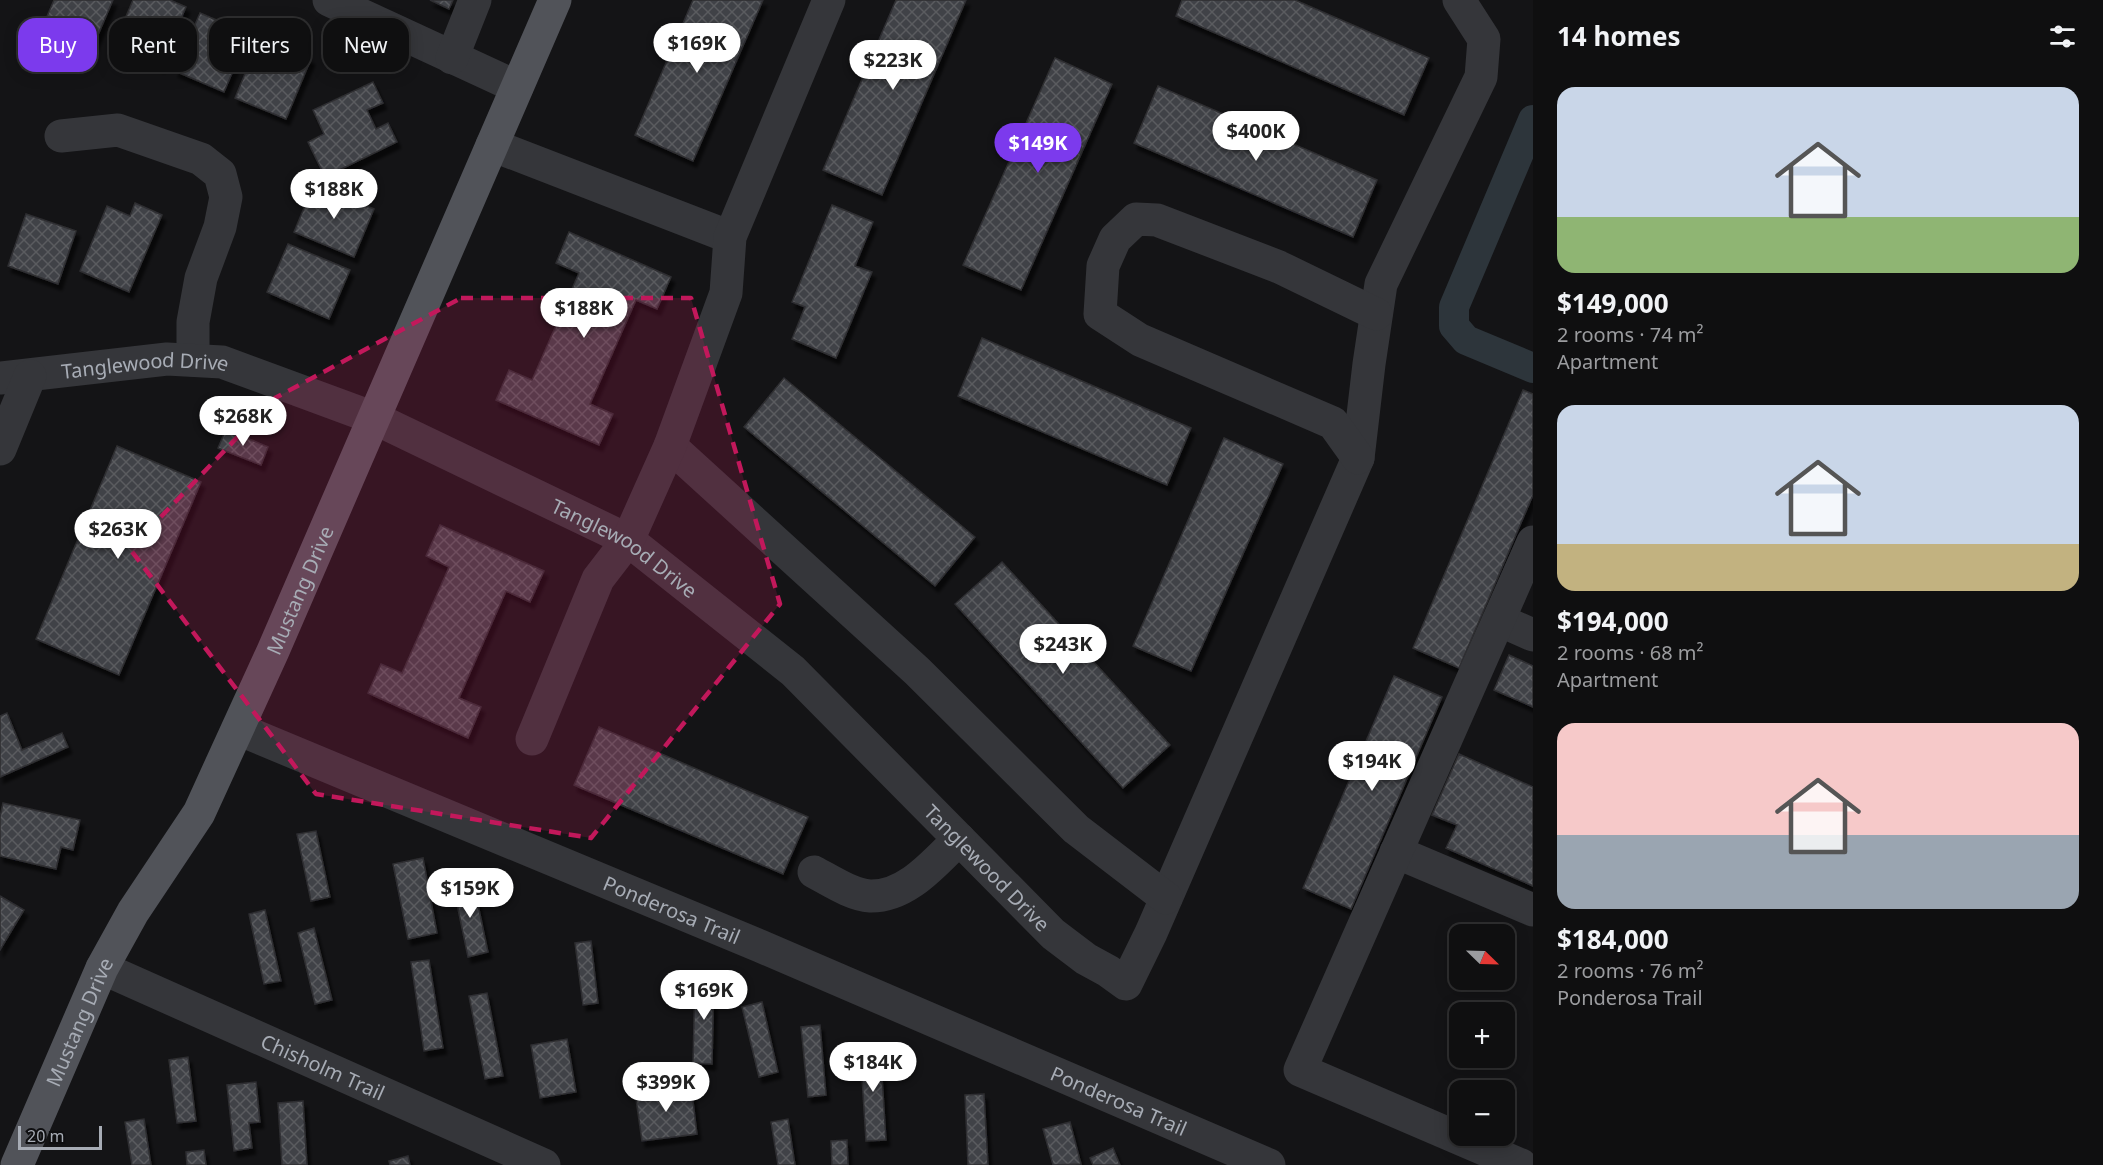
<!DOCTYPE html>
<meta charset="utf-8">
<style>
body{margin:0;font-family:"Noto Sans",sans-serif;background:#181819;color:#f1f3f6;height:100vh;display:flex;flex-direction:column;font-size:22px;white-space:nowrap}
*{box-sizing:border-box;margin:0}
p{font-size:20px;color:#9b9c9f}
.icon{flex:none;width:33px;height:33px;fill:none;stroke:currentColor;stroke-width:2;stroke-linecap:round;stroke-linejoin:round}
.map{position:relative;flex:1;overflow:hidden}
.panel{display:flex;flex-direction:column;background:#0f0f10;width:570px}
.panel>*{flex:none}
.top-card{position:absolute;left:18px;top:18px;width:570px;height:54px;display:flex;gap:12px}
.needle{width:39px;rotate:113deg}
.fabs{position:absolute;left:1449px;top:924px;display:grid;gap:12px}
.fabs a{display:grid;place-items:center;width:66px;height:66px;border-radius:12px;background:#0f0f10;box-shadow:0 3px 15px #0003,0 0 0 2px #2f2f30;font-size:30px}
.scale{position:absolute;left:18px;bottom:15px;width:84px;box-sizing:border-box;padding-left:6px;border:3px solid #a7acb5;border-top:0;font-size:16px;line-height:21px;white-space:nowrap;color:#a7acb5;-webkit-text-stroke:4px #0f0f11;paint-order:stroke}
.price{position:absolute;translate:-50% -51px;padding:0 14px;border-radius:21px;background:#fff;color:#222;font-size:20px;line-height:39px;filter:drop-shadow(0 2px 3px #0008)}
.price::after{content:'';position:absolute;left:50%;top:36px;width:18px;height:14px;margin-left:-9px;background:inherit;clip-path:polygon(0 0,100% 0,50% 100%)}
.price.active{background:#7c3aed;color:#fff}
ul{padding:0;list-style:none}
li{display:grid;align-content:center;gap:12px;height:318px;padding:0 24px}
li span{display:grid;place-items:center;height:186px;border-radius:18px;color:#555}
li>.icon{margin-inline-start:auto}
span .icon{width:108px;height:108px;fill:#fffc;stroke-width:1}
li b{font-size:26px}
h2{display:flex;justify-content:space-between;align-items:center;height:72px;padding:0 24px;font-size:26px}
.chip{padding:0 21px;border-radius:18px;background:#0f0f10;box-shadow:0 3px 15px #0003,0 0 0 2px #2f2f30;font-size:21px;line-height:54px}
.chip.active{background:#7c3aed;color:#fff}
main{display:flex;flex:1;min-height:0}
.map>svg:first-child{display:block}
</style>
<main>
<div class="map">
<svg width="1533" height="1165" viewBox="0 0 1533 1165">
<defs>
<pattern id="building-cross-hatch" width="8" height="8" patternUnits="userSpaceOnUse" patternTransform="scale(1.5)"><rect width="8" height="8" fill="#414246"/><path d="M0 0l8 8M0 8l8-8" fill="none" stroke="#5a5b5e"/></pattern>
<filter id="shadow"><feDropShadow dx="3.5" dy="6" stdDeviation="1.5" flood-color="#0009"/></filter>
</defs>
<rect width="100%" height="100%" fill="#141416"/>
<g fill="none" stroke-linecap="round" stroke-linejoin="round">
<!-- canal -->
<polyline stroke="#2d353b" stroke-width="30" points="1533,120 1454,307 1454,326 1466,340 1533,368"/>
</g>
<!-- building -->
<g fill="url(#building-cross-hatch)" stroke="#2e2e31" stroke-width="1.5" filter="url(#shadow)">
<polygon points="54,0 113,0 92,49 42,28"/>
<polygon points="133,0 170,0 186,7 161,67 113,47"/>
<polygon points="430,0 453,0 449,9"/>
<polygon points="693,0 763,0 693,161 635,135"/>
<polygon points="896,0 966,0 882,195 823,170"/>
<polygon points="1182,0 1295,0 1429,58 1404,115 1176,16"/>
<polygon points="200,13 249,34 224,92 175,71"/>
<polygon points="260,37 311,59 286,119 235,98"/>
<polygon points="1055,58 1112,84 1021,290 963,265"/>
<polygon points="373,82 383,103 367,110 376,129 388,123 397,142 325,177 308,142 324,134 313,110"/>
<polygon points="1158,86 1377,180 1353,237 1134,143"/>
<polygon points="314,184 374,209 354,257 294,232"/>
<polygon points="135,203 162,215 129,292 80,271 107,206 130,216"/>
<polygon points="832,205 873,222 855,266 872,272 836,358 792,339 805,307 792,302"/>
<polygon points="26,214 76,231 58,284 8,266"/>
<polygon points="569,232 671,277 657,309 636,300 590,404 613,414 599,445 496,400 509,370 532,380 579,273 556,263"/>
<polygon points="288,244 350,270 329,319 267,292"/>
<polygon points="982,338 1191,428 1167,485 958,396"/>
<polygon points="784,378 975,537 935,586 744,427"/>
<polygon points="1523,390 1533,394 1533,495 1459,668 1413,648"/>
<polygon points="226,429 268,447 261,465 218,448"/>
<polygon points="1224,438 1283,464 1191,671 1133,646"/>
<polygon points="117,446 201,482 119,675 36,639"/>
<polygon points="440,525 544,571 530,602 506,591 459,698 481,707 468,738 368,693 381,664 402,673 449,567 426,556"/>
<polygon points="1002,562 1170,745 1123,788 955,604"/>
<polygon points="1509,655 1533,666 1533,707 1494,690"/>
<polygon points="1394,676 1442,697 1351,909 1303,888"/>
<polygon points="7,713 22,750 62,733 68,747 0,777 0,716"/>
<polygon points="599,727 808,817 783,874 574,785"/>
<polygon points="1459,754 1533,787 1533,886 1446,848 1457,825 1432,815"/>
<polygon points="3,803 80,820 73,850 61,847 56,869 0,856 0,817"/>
<polygon points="316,831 330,897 311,901 297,834"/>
<polygon points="423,858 437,933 408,939 393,864"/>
<polygon points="473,881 488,952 468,957 453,885"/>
<polygon points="0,896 24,910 0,950"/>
<polygon points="265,910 281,981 264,984 249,914"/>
<polygon points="314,928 332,1000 315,1004 298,933"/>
<polygon points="591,941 598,1003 583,1005 575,943"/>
<polygon points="429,960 443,1048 424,1051 411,962"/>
<polygon points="695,978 714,978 712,1064 693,1063"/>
<polygon points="487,993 503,1076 485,1079 469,996"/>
<polygon points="762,1002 778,1072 759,1077 742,1007"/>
<polygon points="820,1025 826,1095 808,1097 801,1027"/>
<polygon points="567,1039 576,1092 540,1098 531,1045"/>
<polygon points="880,1045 886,1140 866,1141 860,1046"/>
<polygon points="188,1057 196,1121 177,1123 169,1060"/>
<polygon points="256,1082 260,1122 249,1123 252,1148 234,1151 227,1085"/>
<polygon points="691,1085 697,1134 642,1141 635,1092"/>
<polygon points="984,1094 988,1165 968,1165 965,1095"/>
<polygon points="303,1101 307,1165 282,1165 278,1103"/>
<polygon points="144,1119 151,1165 132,1165 125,1122"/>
<polygon points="788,1119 795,1165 778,1165 771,1122"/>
<polygon points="1070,1122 1081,1164 1053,1165 1043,1129"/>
<polygon points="847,1140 848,1165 832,1165 831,1141"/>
<polygon points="1113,1148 1120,1165 1093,1165 1090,1158"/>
<polygon points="204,1150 206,1165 187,1165 186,1152"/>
<polygon points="408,1156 410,1165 390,1165 389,1161"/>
</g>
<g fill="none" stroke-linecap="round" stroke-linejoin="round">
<!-- minor -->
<g stroke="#35363a" stroke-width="33">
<polyline points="329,0 517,87"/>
<polyline points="452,58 475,0"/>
<polyline points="61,136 118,130 201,159 220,174 226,197 220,227 201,278 193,322 193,360"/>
<polyline points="492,145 730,237"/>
<path id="s1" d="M 0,378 L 167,359 L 222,362 L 374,418 L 628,540 L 793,671 L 1053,934 L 1086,959 L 1108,971 L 1126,984 L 1151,933 L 1358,458 L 1369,364 L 1381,284 L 1481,77 L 1484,39 L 1459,0"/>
<polyline points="670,446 917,671 1076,829 1166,898"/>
<polyline points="0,449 30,376"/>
<polyline points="1358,458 1333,423 1140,340 1100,314 1103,266 1115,239 1136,219 1157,220 1279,267 1376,314"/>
<polyline points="1499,620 1533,635"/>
<path id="s2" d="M 238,729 L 760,946 L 1269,1165"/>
<polyline points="532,739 598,579 628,540 670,446 726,293 730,237 829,0"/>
<polyline points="1396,852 1533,910"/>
<path d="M 814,872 C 831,881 852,895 870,896 C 907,897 935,862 959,839"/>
<path id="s3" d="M 102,968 L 544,1165"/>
<polyline points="1521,1165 1300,1070 1533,542"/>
</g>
<!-- major -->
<path stroke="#515359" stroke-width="33" id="s4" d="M 17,1165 L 102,968 L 133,912 L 199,813 L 273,651 L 555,0"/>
</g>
<!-- marked area -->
<path fill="#c2185b" fill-opacity="0.2" stroke="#c2185b" stroke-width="4.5" stroke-dasharray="12 8" stroke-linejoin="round" d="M 461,298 L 691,298 L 780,604 L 591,838 L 316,794 L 130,549 L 275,398 Z"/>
<g text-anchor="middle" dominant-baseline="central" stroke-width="5" stroke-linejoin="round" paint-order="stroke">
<!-- street labels -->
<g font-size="20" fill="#a7acb5" stroke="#0f0f11">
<text stroke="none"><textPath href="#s1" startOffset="146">Tanglewood Drive</textPath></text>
<text stroke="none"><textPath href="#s1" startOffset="668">Tanglewood Drive</textPath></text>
<text stroke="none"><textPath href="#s4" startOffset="642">Mustang Drive</textPath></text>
<text stroke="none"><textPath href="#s1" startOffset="1154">Tanglewood Drive</textPath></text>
<text stroke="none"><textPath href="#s2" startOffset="470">Ponderosa Trail</textPath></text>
<text stroke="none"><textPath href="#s4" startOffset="156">Mustang Drive</textPath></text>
<text stroke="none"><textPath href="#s3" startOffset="242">Chisholm Trail</textPath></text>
<text stroke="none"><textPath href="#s2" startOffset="956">Ponderosa Trail</textPath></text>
</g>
</g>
</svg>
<div class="fabs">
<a><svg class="needle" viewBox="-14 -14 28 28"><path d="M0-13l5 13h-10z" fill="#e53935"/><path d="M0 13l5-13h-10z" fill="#9b9c9f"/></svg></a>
<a>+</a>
<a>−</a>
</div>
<div class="scale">20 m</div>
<b class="price" style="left:697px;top:74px">$169K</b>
<b class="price" style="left:893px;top:91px">$223K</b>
<b class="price" style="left:1256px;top:162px">$400K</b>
<b class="price active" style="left:1038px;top:174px">$149K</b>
<b class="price" style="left:334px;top:220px">$188K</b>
<b class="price" style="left:584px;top:339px">$188K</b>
<b class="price" style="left:243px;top:447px">$268K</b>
<b class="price" style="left:118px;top:560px">$263K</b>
<b class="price" style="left:1063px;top:675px">$243K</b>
<b class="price" style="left:1372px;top:792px">$194K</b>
<b class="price" style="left:470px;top:919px">$159K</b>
<b class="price" style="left:704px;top:1021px">$169K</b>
<b class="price" style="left:873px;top:1093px">$184K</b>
<b class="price" style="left:666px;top:1113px">$399K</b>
<div class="top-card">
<a class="chip active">Buy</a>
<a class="chip">Rent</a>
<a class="chip">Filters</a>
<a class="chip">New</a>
</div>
</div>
<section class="panel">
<h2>14 homes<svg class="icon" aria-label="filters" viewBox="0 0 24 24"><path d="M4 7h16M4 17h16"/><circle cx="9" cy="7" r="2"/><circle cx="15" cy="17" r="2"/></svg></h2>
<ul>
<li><span style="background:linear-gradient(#c9d6e8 70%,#8fb573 0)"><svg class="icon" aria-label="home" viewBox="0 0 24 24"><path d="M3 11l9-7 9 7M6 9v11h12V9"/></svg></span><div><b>$149,000</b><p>2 rooms · 74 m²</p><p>Apartment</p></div></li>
<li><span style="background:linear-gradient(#c9d6e8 75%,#c2b280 0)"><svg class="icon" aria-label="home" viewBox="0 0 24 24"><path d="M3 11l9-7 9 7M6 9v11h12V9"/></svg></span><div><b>$194,000</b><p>2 rooms · 68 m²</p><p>Apartment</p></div></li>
<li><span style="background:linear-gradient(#f6c9c9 60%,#9aa5b1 0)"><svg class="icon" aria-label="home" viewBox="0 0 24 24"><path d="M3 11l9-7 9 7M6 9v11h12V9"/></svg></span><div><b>$184,000</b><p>2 rooms · 76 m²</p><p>Ponderosa Trail</p></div></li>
</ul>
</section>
</main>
